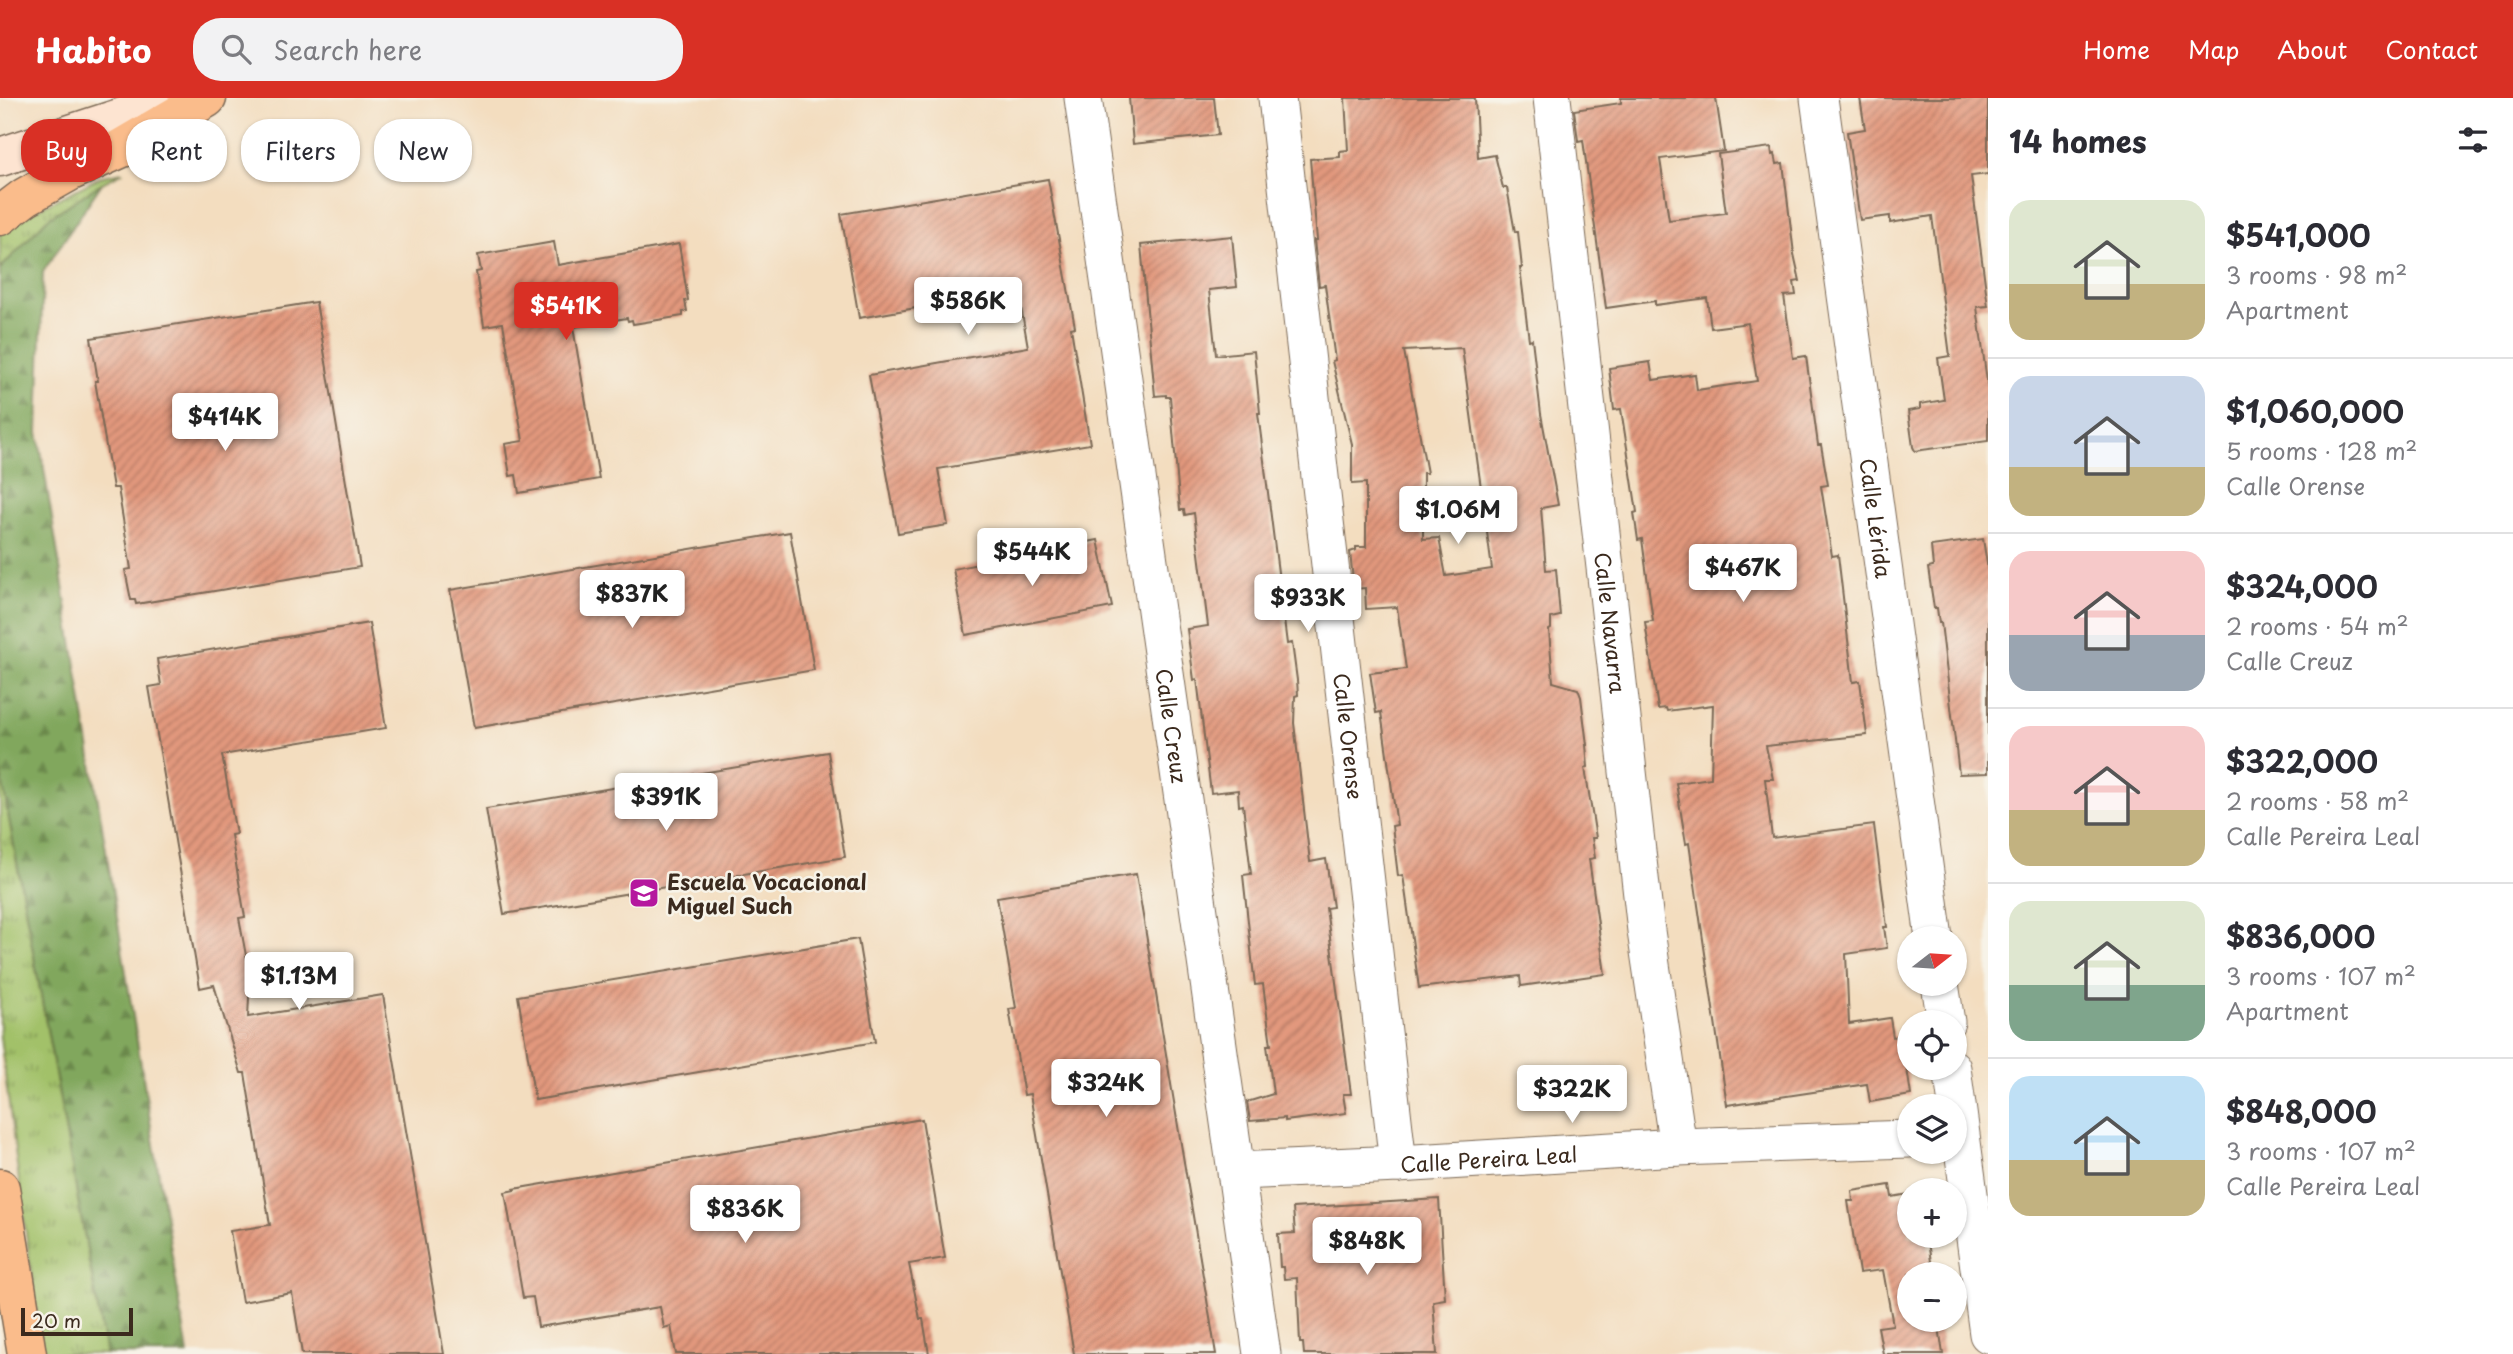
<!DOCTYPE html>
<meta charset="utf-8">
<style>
body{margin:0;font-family:"Playpen Sans",sans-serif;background:#f2f2f3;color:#2b2b33;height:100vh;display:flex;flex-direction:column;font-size:26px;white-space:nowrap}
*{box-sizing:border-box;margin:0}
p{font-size:23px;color:#7c7c81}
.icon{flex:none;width:38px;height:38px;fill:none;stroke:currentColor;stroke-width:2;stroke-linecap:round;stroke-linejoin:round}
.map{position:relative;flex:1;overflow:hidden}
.sheet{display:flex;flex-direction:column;background:#fff;width:525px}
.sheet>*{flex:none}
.banner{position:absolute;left:21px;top:21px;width:665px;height:63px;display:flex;gap:14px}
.needle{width:46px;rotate:73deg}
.controls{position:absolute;left:1897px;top:828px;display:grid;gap:14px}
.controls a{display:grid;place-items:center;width:70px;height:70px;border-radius:50%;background:#fff;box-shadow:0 2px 5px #0004;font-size:35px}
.scale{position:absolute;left:21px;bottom:18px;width:112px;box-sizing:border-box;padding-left:7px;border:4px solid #3b2a1e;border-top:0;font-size:19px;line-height:24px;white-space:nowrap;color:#3b2a1e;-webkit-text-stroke:5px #f7f3e8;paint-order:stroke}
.price{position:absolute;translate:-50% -60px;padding:0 16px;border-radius:7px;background:#fff;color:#222;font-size:23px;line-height:46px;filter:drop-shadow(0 2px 4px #0008)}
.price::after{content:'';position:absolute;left:50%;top:42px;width:21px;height:16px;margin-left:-10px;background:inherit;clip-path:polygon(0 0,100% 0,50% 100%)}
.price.active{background:#d93025;color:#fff}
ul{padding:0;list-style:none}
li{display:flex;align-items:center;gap:21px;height:175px;padding:0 21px}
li+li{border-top:2px solid #e1e1e2}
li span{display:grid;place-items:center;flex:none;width:196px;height:140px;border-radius:21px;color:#555}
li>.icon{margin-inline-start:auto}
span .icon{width:84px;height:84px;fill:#fffc;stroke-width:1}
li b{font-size:30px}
h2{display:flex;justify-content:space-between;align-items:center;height:84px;padding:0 21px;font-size:30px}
.pill{padding:0 24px;border-radius:28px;background:#fff;box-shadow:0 2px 5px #0004;font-size:24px;line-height:63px}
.pill.active{background:#d93025;color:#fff}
header{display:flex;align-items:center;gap:42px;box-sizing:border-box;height:98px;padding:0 35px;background:#d93025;color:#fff}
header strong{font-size:33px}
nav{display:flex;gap:38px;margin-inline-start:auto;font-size:24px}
.search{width:490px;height:63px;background:#f2f2f3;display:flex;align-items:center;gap:18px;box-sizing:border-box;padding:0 24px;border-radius:28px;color:#7c7c81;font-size:26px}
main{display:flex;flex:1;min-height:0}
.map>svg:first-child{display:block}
</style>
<header>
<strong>Habito</strong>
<div class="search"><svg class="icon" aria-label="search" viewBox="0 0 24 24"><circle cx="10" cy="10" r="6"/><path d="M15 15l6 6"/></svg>Search here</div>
<nav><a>Home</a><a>Map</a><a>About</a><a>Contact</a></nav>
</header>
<main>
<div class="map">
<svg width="1988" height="1256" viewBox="0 0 1988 1256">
<defs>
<pattern id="grass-tufts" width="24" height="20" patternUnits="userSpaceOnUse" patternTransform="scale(1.75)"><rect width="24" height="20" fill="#a2c169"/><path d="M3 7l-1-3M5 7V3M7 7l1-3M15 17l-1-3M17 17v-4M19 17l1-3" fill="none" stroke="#859d56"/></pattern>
<pattern id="forest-firs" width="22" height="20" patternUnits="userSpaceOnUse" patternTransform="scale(1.75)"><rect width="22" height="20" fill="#81a75d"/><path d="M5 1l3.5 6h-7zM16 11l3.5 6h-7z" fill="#6b884c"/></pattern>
<pattern id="building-hatch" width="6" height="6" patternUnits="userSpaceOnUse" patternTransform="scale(1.75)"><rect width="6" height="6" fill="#e2987d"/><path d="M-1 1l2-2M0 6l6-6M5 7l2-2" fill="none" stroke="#b87c66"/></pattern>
</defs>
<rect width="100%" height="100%" fill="#f7f3e8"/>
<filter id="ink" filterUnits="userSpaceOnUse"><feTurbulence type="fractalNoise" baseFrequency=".0143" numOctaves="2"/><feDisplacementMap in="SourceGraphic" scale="14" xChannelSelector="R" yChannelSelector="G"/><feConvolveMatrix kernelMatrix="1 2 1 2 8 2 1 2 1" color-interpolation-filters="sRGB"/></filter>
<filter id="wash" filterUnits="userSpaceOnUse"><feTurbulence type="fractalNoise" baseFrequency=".00686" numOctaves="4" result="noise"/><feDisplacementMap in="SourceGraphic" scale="28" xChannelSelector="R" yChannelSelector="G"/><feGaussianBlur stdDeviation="1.57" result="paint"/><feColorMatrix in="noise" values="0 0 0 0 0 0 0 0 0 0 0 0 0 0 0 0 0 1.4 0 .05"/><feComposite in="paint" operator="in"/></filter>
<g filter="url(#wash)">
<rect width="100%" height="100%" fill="#f3ddbf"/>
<!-- grass -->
<g fill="url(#grass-tufts)" stroke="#6e7644" stroke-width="2">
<polygon points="123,74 102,85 0,171 0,130 103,78"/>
<polygon points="0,671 106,1256 42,1256 0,939"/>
</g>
<!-- forest -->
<polygon fill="url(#forest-firs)" stroke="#5e683e" stroke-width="2" points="102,85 43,174 38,334 188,1256 106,1256 0,671 0,171 47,121"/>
<g id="blocks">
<!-- building -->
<g fill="url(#building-hatch)" fill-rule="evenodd">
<polygon points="1129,0 1214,0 1218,37 1133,46"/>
<path d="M 1345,0 L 1475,0 L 1478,60 L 1495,57 L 1503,90 L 1507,90 L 1515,134 L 1518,134 L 1522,170 L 1520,170 L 1529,242 L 1532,241 L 1541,316 L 1558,407 L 1541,410 L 1546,472 L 1556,471 L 1560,518 L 1551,520 L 1551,531 L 1549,532 L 1553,584 L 1578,591 L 1581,599 L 1587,647 L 1586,647 L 1588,669 L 1585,670 L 1596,740 L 1592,740 L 1595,760 L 1589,761 L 1605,876 L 1521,888 L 1520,878 L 1419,890 L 1403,777 L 1398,778 L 1392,728 L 1397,727 L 1381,614 L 1376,615 L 1370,575 L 1406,571 L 1397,509 L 1366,511 L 1365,490 L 1354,491 L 1350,454 L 1356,452 L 1356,449 L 1366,449 L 1366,385 L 1352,386 L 1352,346 L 1332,263 L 1335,262 L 1325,187 L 1319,188 L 1314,142 L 1317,142 L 1310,61 L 1340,59 L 1340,53 L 1348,52 ZM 1462,250 L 1492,471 L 1446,478 L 1439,440 L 1423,441 L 1423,375 L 1427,375 L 1404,253 Z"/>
<polygon points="1621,0 1716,0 1724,53 1660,61 1669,122 1726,115 1718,56 1771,49 1772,57 1775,56 1777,66 1783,65 1794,156 1800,183 1794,184 1796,197 1784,198 1793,260 1806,258 1818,347 1821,347 1828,387 1821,388 1832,458 1838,457 1853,584 1860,583 1867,637 1766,648 1773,681 1765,681 1772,740 1874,727 1887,829 1884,829 1887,850 1846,856 1849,926 1890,920 1893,939 1902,938 1911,997 1870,1004 1867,986 1727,1007 1689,745 1686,746 1676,685 1711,680 1713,607 1667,613 1666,610 1658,611 1645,524 1653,523 1642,441 1638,442 1634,415 1637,414 1621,311 1614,312 1609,270 1650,264 1653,282 1695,276 1697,292 1757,283 1748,225 1711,230 1707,200 1655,207 1655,203 1606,210 1583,42 1578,43 1574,12 1621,5"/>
<polygon points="1860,0 1988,0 1988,76 1971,78 1988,208 1977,209 1988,291 1988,343 1915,353 1913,349 1908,313 1920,311 1920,306 1944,302 1938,260 1950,258 1932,118 1890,125 1890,118 1860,122 1847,34 1865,31"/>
<polygon points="1048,81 1075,229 1071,230 1090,346 938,371 948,427 898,435 869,277 1028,249 1018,192 859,220 841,116"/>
<polygon points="1232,138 1237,189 1209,192 1216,257 1254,253 1260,315 1258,315 1287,546 1292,545 1297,582 1298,597 1295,598 1294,625 1310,764 1326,761 1333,809 1326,810 1351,996 1343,996 1346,1015 1285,1023 1285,1020 1250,1023 1247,1004 1273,996 1267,947 1271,947 1263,886 1255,887 1253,870 1243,777 1251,776 1243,707 1239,708 1238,692 1211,695 1197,581 1194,582 1187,531 1208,528 1194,415 1185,417 1184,412 1180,412 1170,299 1166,299 1166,297 1155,298 1141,147"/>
<polygon points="554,144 558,167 679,146 688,202 685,203 687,213 683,214 683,218 633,226 632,222 628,223 627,220 573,229 599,381 519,395 516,377 510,378 505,346 523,343 503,225 484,228 476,174 481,173 478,157"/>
<polygon points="316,204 360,469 136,506 135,502 131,502 125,472 131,471 118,390 113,390 95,283 98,283 91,240"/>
<polygon points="790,434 814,572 474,630 450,492"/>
<polygon points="1983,441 1988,472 1988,675 1959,676 1941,525 1939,525 1937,510 1934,510 1928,470 1933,469 1931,448"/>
<polygon points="1098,442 1112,509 966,537 953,471"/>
<polygon points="369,525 386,630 222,657 236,736 231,737 245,819 239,820 250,879 248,919 383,897 444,1256 302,1256 292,1195 242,1204 230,1133 270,1127 245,975 241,975 214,887 200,890 149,589 161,587 157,561"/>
<polygon points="828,654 845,759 504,816 486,711"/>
<polygon points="1136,776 1216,1256 1074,1256 1030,996 1024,997 1009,911 1016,910 997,799"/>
<polygon points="858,841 875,944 535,1002 518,898"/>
<polygon points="922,1021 945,1160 909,1166 920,1221 923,1221 929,1256 676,1256 671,1228 664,1230 660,1209 538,1229 533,1199 523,1200 505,1094 515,1092 514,1091"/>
<polygon points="1890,1087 1892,1099 1909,1096 1909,1138 1927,1138 1933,1176 1909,1176 1909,1222 1938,1222 1943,1256 1883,1256 1878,1229 1893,1227 1883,1172 1859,1175 1848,1103 1853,1103 1852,1093"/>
<polygon points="1439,1101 1445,1201 1433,1203 1437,1256 1304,1256 1303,1245 1300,1245 1297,1180 1284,1181 1283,1169 1280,1169 1278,1136 1295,1135 1293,1110"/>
</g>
</g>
</g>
<g filter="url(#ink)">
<use href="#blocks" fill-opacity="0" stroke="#7b6956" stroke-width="2"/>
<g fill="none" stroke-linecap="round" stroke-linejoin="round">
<!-- minor casing -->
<g stroke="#7b6956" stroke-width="39">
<g id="minor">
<path id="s1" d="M 1083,0 L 1262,1256"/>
<path id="s2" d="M 1277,0 L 1398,1066"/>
<path id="s3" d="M 1552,0 L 1646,833 L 1678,1049"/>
<path id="s4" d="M 1819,0 L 1934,840"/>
<polyline points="1940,886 1946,924"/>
<polyline points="1952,970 1988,1236"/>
<path id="s5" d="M 1237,1073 L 1398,1066 L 1678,1049 L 1909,1041"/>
</g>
</g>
<!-- secondary casing -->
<g stroke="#7b6956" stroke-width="41">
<polyline id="secondary" points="0,59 181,0"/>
</g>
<!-- motorway casing -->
<g stroke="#7b6956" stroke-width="41">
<g id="motorway">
<polyline points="0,118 25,99 71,73 120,51 207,0"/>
<polyline points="0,1090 27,1256"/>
</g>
</g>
<!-- minor -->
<use href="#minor" stroke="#fff" stroke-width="37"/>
<!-- secondary -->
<use href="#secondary" stroke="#fde4d1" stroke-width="38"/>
<!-- motorway -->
<use href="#motorway" stroke="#fabc8b" stroke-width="38"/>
</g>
</g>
<!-- icons -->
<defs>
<g id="school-square" transform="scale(1.575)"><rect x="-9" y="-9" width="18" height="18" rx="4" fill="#b5179e" stroke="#f7f3e8"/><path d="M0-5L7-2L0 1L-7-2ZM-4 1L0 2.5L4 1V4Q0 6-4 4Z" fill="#fff"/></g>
</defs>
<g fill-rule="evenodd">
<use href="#school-square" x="644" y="795"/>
</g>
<g text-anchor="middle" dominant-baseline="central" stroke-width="5" stroke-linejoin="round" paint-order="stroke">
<!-- street labels -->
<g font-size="21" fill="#3b2a1e" stroke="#f7f3e8">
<text stroke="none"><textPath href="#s4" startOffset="424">Calle Lérida</textPath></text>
<text stroke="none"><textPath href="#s3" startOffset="528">Calle Navarra</textPath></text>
<text stroke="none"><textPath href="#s1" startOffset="634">Calle Creuz</textPath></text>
<text stroke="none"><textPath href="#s2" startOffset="642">Calle Orense</textPath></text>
<text stroke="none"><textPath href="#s5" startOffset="252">Calle Pereira Leal</textPath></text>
</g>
<!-- poi labels -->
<g font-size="21" font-weight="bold" fill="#3b2a1e" stroke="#f7f3e8" text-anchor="start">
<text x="667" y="783">Escuela Vocacional<tspan x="667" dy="24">Miguel Such</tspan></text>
</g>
</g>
</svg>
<div class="controls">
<a><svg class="needle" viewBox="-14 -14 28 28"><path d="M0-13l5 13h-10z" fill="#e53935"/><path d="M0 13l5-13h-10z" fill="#7c7c81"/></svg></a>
<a><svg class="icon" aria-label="locate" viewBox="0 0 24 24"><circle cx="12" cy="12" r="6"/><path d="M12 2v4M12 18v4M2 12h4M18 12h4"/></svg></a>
<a><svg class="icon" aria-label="layers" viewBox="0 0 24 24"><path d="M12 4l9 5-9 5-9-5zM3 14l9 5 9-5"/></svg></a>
<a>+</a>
<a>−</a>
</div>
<div class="scale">20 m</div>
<b class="price" style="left:968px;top:239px">$586K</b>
<b class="price active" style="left:566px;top:244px">$541K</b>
<b class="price" style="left:225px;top:355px">$414K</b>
<b class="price" style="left:1458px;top:448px">$1.06M</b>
<b class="price" style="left:1032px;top:490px">$544K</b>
<b class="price" style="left:1743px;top:506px">$467K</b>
<b class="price" style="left:632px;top:532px">$837K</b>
<b class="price" style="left:1308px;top:536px">$933K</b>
<b class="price" style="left:666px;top:735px">$391K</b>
<b class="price" style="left:299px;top:914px">$1.13M</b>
<b class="price" style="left:1106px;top:1021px">$324K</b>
<b class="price" style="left:1572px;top:1027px">$322K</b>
<b class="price" style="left:745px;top:1147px">$836K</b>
<b class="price" style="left:1367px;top:1179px">$848K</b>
<div class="banner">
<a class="pill active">Buy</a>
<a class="pill">Rent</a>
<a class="pill">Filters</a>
<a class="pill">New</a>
</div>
</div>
<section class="sheet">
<h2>14 homes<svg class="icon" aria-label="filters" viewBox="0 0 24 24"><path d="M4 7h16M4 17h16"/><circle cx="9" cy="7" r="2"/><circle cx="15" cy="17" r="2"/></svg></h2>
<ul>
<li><span style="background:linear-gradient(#dfe7d0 60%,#c2b280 0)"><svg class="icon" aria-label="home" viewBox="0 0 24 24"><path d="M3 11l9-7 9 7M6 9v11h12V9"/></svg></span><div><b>$541,000</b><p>3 rooms · 98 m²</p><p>Apartment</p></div></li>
<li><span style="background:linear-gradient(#c9d6e8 65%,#c2b280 0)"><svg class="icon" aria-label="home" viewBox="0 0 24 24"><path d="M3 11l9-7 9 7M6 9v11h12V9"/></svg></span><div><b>$1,060,000</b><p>5 rooms · 128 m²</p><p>Calle Orense</p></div></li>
<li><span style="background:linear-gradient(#f6c9c9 60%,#9aa5b1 0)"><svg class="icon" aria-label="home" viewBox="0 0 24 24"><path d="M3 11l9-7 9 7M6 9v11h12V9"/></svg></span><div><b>$324,000</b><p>2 rooms · 54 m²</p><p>Calle Creuz</p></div></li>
<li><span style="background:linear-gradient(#f6c9c9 60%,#c2b280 0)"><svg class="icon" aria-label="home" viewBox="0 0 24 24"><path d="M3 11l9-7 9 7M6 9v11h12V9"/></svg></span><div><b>$322,000</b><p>2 rooms · 58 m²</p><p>Calle Pereira Leal</p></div></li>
<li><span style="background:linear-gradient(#dfe7d0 60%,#7fa58c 0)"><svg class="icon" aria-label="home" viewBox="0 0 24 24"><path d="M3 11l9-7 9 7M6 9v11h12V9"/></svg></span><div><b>$836,000</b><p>3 rooms · 107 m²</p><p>Apartment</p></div></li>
<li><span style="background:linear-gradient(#bfe0f5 60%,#c2b280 0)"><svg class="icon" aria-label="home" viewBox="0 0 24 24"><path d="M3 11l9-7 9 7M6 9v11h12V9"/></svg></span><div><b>$848,000</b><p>3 rooms · 107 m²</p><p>Calle Pereira Leal</p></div></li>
</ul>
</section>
</main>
